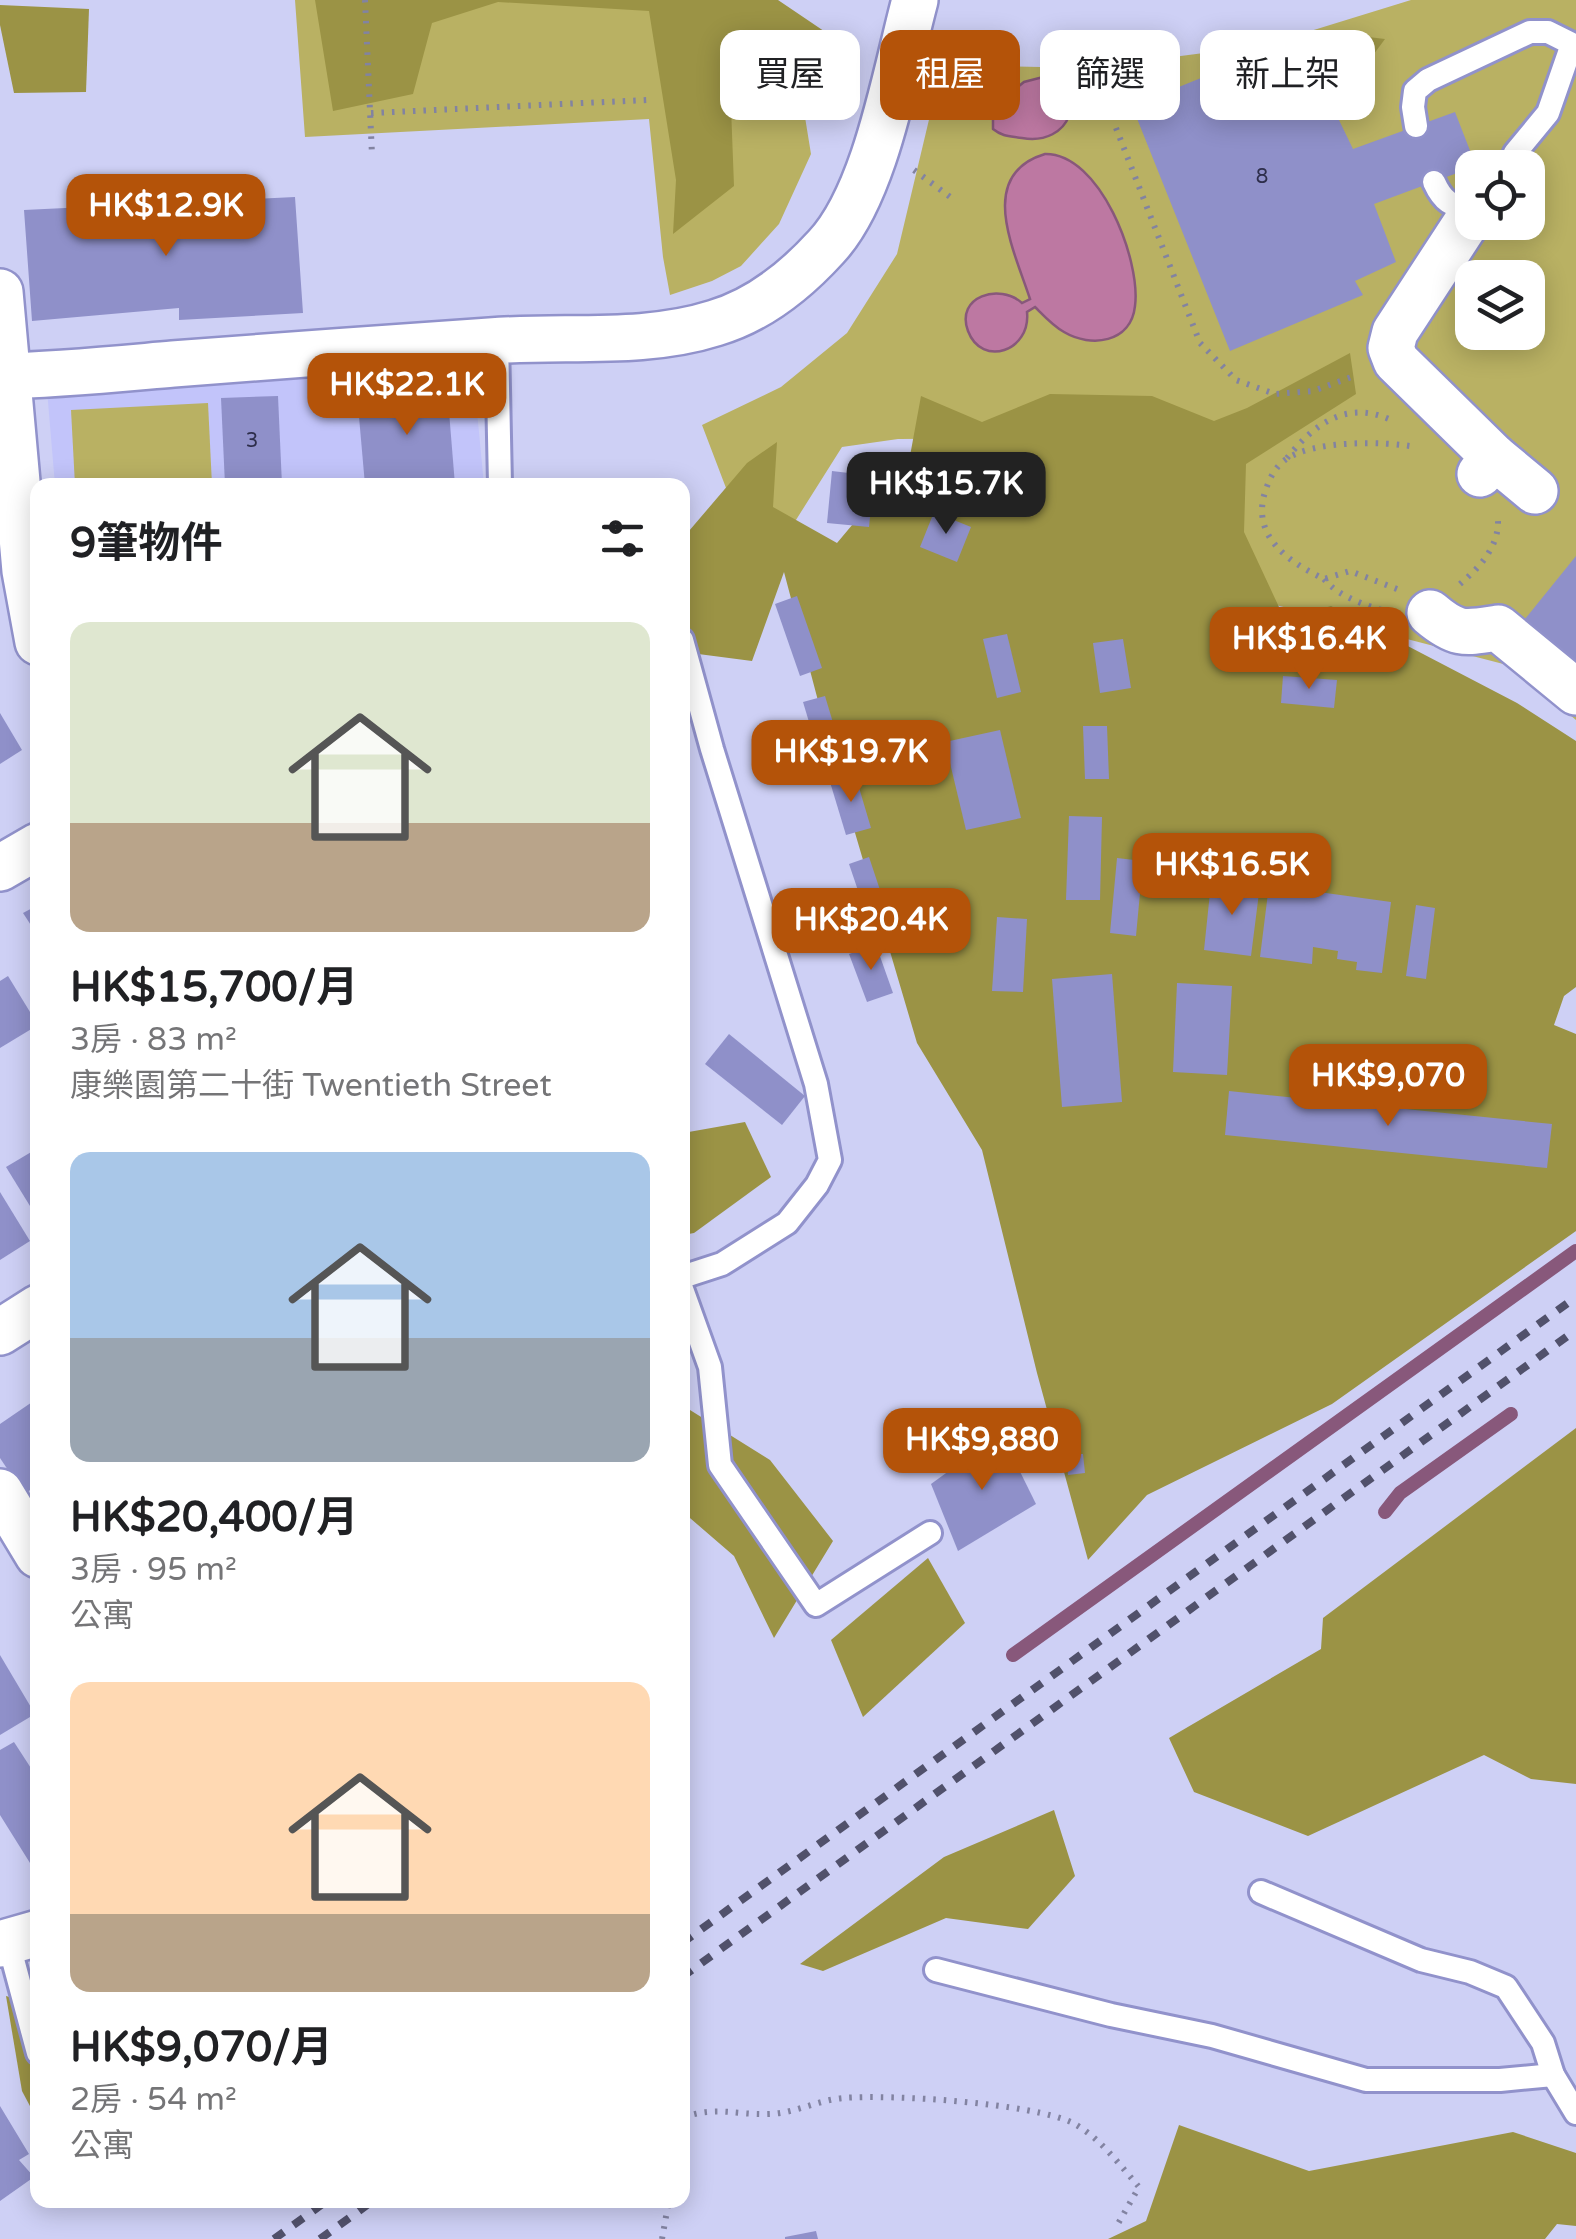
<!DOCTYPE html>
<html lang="zh-TW">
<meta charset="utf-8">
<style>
body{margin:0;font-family:"Varela Round","Noto Sans TC",sans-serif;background:#f2f2f2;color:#202124;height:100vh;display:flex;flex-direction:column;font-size:38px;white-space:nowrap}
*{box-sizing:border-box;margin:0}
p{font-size:32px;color:#757577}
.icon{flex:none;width:55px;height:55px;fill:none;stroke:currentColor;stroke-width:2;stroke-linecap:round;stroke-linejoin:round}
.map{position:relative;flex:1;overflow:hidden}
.panel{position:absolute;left:30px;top:478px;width:660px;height:1730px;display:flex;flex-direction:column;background:#fff;border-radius:20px;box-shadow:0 5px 25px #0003}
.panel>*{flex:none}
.banner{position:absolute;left:720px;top:30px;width:705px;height:90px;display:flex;gap:20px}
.buttons{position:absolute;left:1455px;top:150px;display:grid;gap:20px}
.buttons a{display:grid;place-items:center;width:90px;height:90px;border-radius:20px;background:#fff;box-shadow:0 5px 25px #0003;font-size:50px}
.price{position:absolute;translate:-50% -85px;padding:0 22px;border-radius:20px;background:#b45309;color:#fff;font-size:32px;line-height:65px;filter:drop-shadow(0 2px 5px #0008)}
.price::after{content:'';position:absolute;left:50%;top:60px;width:30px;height:22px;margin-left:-15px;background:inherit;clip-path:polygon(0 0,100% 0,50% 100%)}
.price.current{background:#222;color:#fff}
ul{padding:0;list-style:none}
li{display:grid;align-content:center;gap:20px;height:530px;padding:0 40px}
li span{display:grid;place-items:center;height:310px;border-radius:20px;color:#555}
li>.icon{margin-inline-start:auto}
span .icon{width:180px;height:180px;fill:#fffc;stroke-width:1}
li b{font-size:42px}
h2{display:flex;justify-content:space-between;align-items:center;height:120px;padding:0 40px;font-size:42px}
.pill{padding:0 35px;border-radius:20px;background:#fff;box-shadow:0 5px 25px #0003;font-size:35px;line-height:90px}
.pill.current{background:#b45309;color:#fff}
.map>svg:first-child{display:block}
</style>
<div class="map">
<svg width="1576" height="2239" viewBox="0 0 1576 2239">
<rect width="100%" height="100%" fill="#ced0f5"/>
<!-- built -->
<polygon fill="#c2c4fa" points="473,369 484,485 55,485 47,390"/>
<!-- green -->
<g fill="#b9b163" fill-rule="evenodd">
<polygon points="295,0 723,0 775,56 804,111 811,154 779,224 741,266 712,281 670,295 663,257 649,119 305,137"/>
<path d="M 1411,0 L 1576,0 L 1576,720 L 1511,666 L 1175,579 L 1049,438 L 898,439 L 842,447 L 760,577 L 702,425 L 781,387 L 847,333 L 897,254 L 942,65 L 1089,68 L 1265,45 ZM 1472,168 L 1528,168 L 1528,222 L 1472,222 ZM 1472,278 L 1528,278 L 1528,332 L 1472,332 Z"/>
<polygon points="208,403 212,485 75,485 71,410"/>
</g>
<!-- forest -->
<g fill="#9b9345">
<polygon points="315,0 778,0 849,48 828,109 729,55 734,186 673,234 676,180 649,11 498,2 432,23 413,94 333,111"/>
<polygon points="0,5 89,9 86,92 14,93 0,25"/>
<polygon points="1309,30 1385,39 1316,132 1254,83"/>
<polygon points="1350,353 1356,394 1246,464 1244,532 1285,620 1331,606 1517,703 1576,741 1576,987 1564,996 1554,1025 1576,1034 1576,1231 1332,1404 1147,1495 1088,1560 1037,1373 982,1150 917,1043 835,765 784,572 752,661 683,652 683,538 747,463 777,442 773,507 837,543 910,456 921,396 982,422 1050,394 1152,396 1214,421 1247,408"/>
<polygon points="745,1122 771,1177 694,1233 683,1235 683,1133"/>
<polygon points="682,1405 770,1460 833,1541 774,1638 734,1556 683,1512"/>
<polygon points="1576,1428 1576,1784 1531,1779 1484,1755 1308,1836 1194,1792 1169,1738 1321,1649 1323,1618"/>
<polygon points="928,1558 965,1623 863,1717 831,1640"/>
<polygon points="1054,1810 1075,1876 1028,1929 946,1918 823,1971 800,1964 944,1857"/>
<polygon points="6,1996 33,2004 37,2015 37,2107 31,2108 22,2091"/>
<polygon points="1179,2125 1309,2171 1513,2132 1576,2153 1576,2226 1557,2224 1545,2239 1108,2239 1146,2221"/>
</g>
<!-- water -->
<g fill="#bd78a2" stroke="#88587b" stroke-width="2.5">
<path d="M 1043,77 C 1092,91 1070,147 1022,138 C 1010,136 1003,137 993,129 L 993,107 L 1024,82 Z"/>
<path d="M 1045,154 C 1100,153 1141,260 1135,306 C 1131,343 1091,348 1064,332 C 1053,326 1044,316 1035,307 L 1027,312 C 1031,351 982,368 968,331 C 955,296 1000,283 1022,303 L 1030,299 C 1015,252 975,175 1045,154 Z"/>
</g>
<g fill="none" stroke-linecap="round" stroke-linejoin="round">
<!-- stream -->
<g stroke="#88587b" stroke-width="14">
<polyline points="1385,1512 1400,1493 1511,1414"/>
<polyline points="1013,1655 1576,1251"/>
</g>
</g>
<!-- building -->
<g fill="#8f90c9">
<polygon points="1265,52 1288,105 1324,89 1353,149 1455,112 1476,166 1374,204 1396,262 1355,281 1363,295 1230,351 1132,106"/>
<polygon points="295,197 303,313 179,320 179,308 32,321 24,210"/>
<polygon points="447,387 455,485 365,485 357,394"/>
<polygon points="278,396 282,485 225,485 221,398"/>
<polygon points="832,471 874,476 869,527 827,523"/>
<polygon points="934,512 971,527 957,562 920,547"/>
<polygon points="1576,556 1576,678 1517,629"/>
<polygon points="797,596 822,668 800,676 775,604"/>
<polygon points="1007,634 1021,692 997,698 983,639"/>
<polygon points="1123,639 1131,688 1100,693 1093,643"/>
<polygon points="1283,676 1337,680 1334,708 1281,703"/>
<polygon points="825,696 840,746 818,752 803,702"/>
<polygon points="0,713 22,750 0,764"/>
<polygon points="1083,726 1107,726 1109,779 1085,779"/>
<polygon points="1000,730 1021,818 966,830 945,742"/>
<polygon points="855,774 871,828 846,835 830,782"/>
<polygon points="1069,816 1102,817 1100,900 1066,900"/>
<polygon points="869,857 885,905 865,911 849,864"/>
<polygon points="1117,858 1143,861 1136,936 1110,933"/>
<polygon points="1234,881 1260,885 1251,956 1204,950 1211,883 1232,886"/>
<polygon points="1269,885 1391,902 1382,973 1356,970 1357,962 1337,959 1338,951 1313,947 1312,964 1260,957"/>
<polygon points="38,905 38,936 23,913"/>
<polygon points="1416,905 1435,908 1426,979 1406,976"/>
<polygon points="997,917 1027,919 1023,992 992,991"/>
<polygon points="876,945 893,993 867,1002 849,954"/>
<polygon points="1112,974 1122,1102 1062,1107 1052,979"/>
<polygon points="8,976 38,1025 0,1048 0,981"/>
<polygon points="1177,983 1232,986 1227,1075 1173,1072"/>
<polygon points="729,1034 805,1096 782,1125 705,1064"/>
<polygon points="1229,1091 1552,1124 1547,1168 1225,1135"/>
<polygon points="38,1148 38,1219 6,1167"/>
<polygon points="0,1192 30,1241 0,1260"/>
<polygon points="38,1398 38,1485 24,1494 0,1458 0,1424"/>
<polygon points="1001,1433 1036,1504 958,1551 931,1484"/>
<polygon points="1067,1454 1083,1454 1085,1473 1068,1475"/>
<polygon points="0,1655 35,1714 0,1735"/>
<polygon points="14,1742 38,1779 38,1869 35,1871 0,1815 0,1750"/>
<polygon points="0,2106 29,2154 19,2160 34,2177 0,2201"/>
<polygon points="816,2231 818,2239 785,2239 785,2237"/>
</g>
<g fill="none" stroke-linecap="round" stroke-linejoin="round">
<!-- lane casing -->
<g stroke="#9192cb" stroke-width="28">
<g id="lane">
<polyline points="1416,126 1413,107 1415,91 1428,80 1530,32 1548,32 1572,44 1548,113 1515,153 1508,168"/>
<path d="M 1434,182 C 1443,202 1451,206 1472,209"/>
<polyline points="497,340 500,485"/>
<polyline points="682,640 712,749 816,1084 830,1160 817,1185 787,1223 722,1264 682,1277"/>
<polyline points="682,1289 710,1367 720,1465 816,1605 930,1533"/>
<polyline points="1261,1892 1421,1960 1470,1972 1506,1987 1543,2043 1553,2075 1576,2113"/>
<polyline points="8,1941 38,2053"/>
<polyline points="936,1970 1111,2015 1212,2036 1366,2080 1500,2080 1553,2075"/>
</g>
</g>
<!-- street casing -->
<g stroke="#9192cb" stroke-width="50">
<g id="street">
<polyline points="1472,214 1395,332 1391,348 1396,361 1494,457 1480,474"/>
<polyline points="0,292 25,571 38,642"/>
<path d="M 0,376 C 58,375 116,369 173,364 C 279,356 384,348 490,341 C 564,335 643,346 715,323 C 759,310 796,280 826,247 C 876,194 896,70 915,0"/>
<polyline points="1494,457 1535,491"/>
<path d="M 1430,613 C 1457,636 1465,633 1498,628 L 1576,692"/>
<polyline points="0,868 38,846"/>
<polyline points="0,1332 38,1308"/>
<polyline points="0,1492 38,1555"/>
<polyline points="0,1944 38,1933"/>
</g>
</g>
<!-- path -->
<g stroke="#8283a1" stroke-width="6" stroke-dasharray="2.5 8" stroke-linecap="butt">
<polyline points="365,0 372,155"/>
<polyline points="371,113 647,100"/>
<polyline points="1116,128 1200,343 1236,380 1275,394 1313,391 1357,375"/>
<polyline points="914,170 953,199"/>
<path d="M 1287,458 C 1313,426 1344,400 1389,419"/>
<path d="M 1324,579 C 1339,597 1365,605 1388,612"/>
<path d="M 1460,584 C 1479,568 1499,547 1498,520"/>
<path d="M 1397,589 L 1350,571 L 1324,579 C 1289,562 1251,537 1265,492 C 1269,480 1274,468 1285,460 C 1312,440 1384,441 1416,447"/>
<path d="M 684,2117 C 717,2106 735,2115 768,2114 C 793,2114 818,2100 843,2098 C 890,2094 1032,2103 1073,2123 C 1099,2137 1120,2165 1139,2187 L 1115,2229"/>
<polyline points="662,2239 669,2200"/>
</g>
<!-- lane -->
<use href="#lane" stroke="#fff" stroke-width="22"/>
<!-- street -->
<use href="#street" stroke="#fff" stroke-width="45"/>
<!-- rail -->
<g stroke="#51516b" stroke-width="8" stroke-dasharray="12 12" stroke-linecap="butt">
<polyline points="682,1943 1576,1297"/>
<polyline points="682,1977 1576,1330"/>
<polyline points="274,2239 328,2200"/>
<polyline points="320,2239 374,2200"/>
</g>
</g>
<g text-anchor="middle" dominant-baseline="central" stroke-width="8" stroke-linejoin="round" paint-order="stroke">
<!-- number labels -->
<g font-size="20" fill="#2e2e4b">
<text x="1262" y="177">8</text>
<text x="252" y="441">3</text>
</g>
</g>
</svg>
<div class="buttons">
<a><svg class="icon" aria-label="locate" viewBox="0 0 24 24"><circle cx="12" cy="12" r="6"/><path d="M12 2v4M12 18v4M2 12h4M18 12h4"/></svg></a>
<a><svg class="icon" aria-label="layers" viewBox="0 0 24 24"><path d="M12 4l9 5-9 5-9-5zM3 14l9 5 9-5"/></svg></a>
</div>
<b class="price" style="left:166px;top:259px">HK$12.9K</b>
<b class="price" style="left:407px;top:438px">HK$22.1K</b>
<b class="price current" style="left:946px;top:537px">HK$15.7K</b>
<b class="price" style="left:1309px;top:692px">HK$16.4K</b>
<b class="price" style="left:851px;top:805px">HK$19.7K</b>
<b class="price" style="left:1232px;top:918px">HK$16.5K</b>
<b class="price" style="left:871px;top:973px">HK$20.4K</b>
<b class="price" style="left:1388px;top:1129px">HK$9,070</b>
<b class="price" style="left:982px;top:1493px">HK$9,880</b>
<div class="banner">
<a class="pill">買屋</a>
<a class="pill current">租屋</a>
<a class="pill">篩選</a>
<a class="pill">新上架</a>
</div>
<section class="panel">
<h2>9筆物件<svg class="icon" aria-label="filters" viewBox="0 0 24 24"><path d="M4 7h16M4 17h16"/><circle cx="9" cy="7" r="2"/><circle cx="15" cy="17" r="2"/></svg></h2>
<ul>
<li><span style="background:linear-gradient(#dfe7d0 65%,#b9a48a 0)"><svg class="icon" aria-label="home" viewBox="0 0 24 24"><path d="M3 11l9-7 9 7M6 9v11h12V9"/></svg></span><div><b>HK$15,700/月</b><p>3房 · 83 m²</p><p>康樂園第二十街 Twentieth Street</p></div></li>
<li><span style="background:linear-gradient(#a9c7e8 60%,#9aa5b1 0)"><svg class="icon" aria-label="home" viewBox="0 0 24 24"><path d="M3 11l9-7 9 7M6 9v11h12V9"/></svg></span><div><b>HK$20,400/月</b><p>3房 · 95 m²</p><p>公寓</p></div></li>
<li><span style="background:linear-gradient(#ffd9b3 75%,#b9a48a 0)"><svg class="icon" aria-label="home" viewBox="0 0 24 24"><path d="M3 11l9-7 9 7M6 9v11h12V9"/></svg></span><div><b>HK$9,070/月</b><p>2房 · 54 m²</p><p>公寓</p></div></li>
</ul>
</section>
</div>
